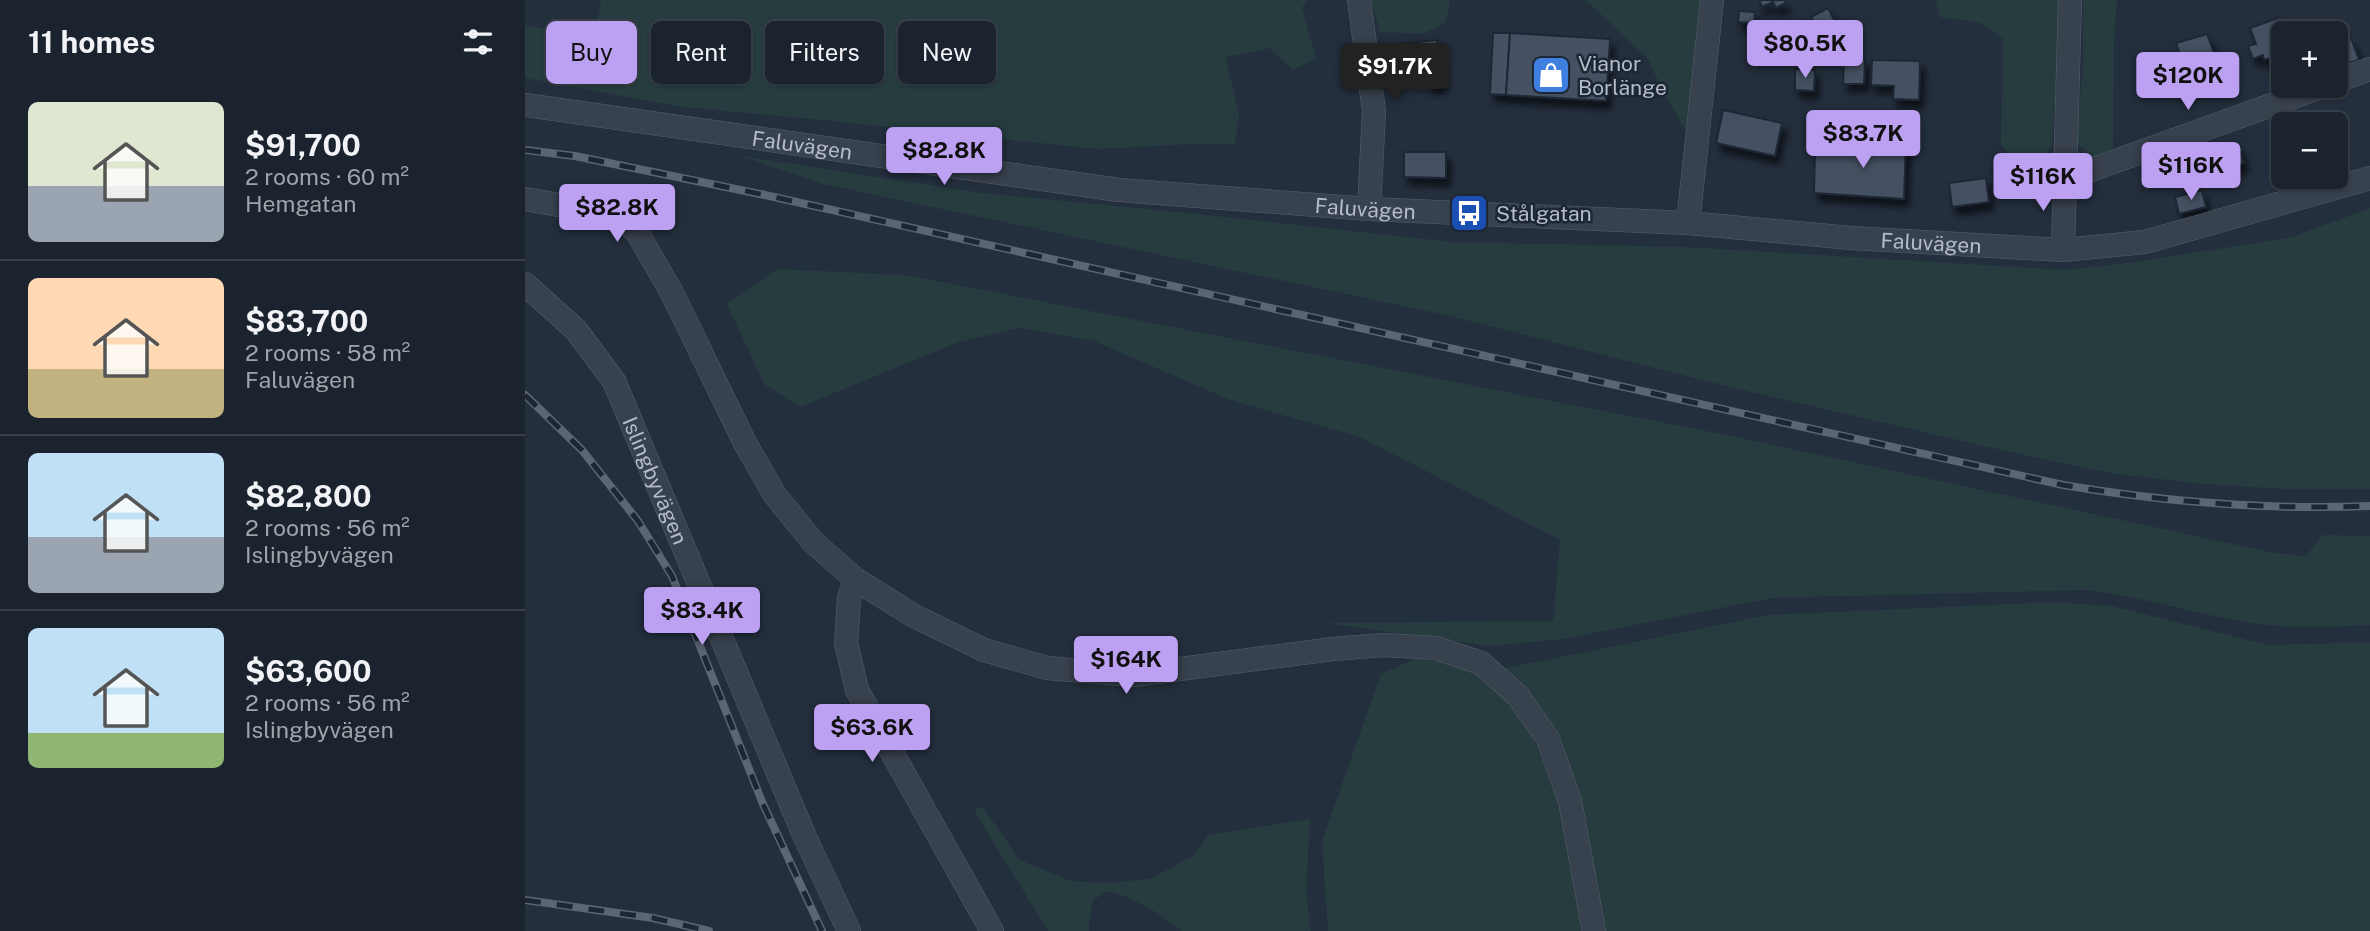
<!DOCTYPE html>
<meta charset="utf-8">
<style>
body{margin:0;font-family:"Public Sans",sans-serif;background:#282f3a;color:#f1f3f6;height:100vh;display:flex;flex-direction:column;font-size:26px;white-space:nowrap}
*{box-sizing:border-box;margin:0}
p{font-size:23px;color:#a0a4aa}
.icon{flex:none;width:38px;height:38px;fill:none;stroke:currentColor;stroke-width:2;stroke-linecap:round;stroke-linejoin:round}
.map{position:relative;flex:1;overflow:hidden}
.panel{display:flex;flex-direction:column;background:#1b232e;width:525px}
.panel>*{flex:none}
.banner{position:absolute;left:21px;top:21px;width:665px;height:63px;display:flex;gap:14px}
.fabs{position:absolute;left:1746px;top:21px;display:grid;gap:14px}
.fabs a{display:grid;place-items:center;width:77px;height:77px;border-radius:10px;background:#1b232e;box-shadow:0 2px 5px #0004,0 0 0 2px #39404a;font-size:35px}
.price{position:absolute;translate:-50% -60px;padding:0 16px;border-radius:7px;background:#bca0f2;color:#111;font-size:23px;line-height:46px;filter:drop-shadow(0 2px 4px #0008)}
.price::after{content:'';position:absolute;left:50%;top:42px;width:21px;height:16px;margin-left:-10px;background:inherit;clip-path:polygon(0 0,100% 0,50% 100%)}
.price.current{background:#222;color:#fff}
ul{padding:0;list-style:none}
li{display:flex;align-items:center;gap:21px;height:175px;padding:0 28px}
li+li{border-top:2px solid #39404a}
li span{display:grid;place-items:center;flex:none;width:196px;height:140px;border-radius:10px;color:#555}
li>.icon{margin-inline-start:auto}
span .icon{width:84px;height:84px;fill:#fffc;stroke-width:1}
li b{font-size:30px}
h2{display:flex;justify-content:space-between;align-items:center;height:84px;padding:0 28px;font-size:30px}
.tag{padding:0 24px;border-radius:10px;background:#1b232e;box-shadow:0 2px 5px #0004,0 0 0 2px #39404a;font-size:24px;line-height:63px}
.tag.current{background:#bca0f2;color:#111}
main{display:flex;flex:1;min-height:0}
.map>svg:first-child{display:block}
</style>
<main>
<section class="panel">
<h2>11 homes<svg class="icon" aria-label="filters" viewBox="0 0 24 24"><path d="M4 7h16M4 17h16"/><circle cx="9" cy="7" r="2"/><circle cx="15" cy="17" r="2"/></svg></h2>
<ul>
<li><span style="background:linear-gradient(#dfe7d0 60%,#9aa5b1 0)"><svg class="icon" aria-label="home" viewBox="0 0 24 24"><path d="M3 11l9-7 9 7M6 9v11h12V9"/></svg></span><div><b>$91,700</b><p>2 rooms · 60 m²</p><p>Hemgatan</p></div></li>
<li><span style="background:linear-gradient(#ffd9b3 65%,#c2b280 0)"><svg class="icon" aria-label="home" viewBox="0 0 24 24"><path d="M3 11l9-7 9 7M6 9v11h12V9"/></svg></span><div><b>$83,700</b><p>2 rooms · 58 m²</p><p>Faluvägen</p></div></li>
<li><span style="background:linear-gradient(#bfe0f5 60%,#9aa5b1 0)"><svg class="icon" aria-label="home" viewBox="0 0 24 24"><path d="M3 11l9-7 9 7M6 9v11h12V9"/></svg></span><div><b>$82,800</b><p>2 rooms · 56 m²</p><p>Islingbyvägen</p></div></li>
<li><span style="background:linear-gradient(#bfe0f5 75%,#8fb573 0)"><svg class="icon" aria-label="home" viewBox="0 0 24 24"><path d="M3 11l9-7 9 7M6 9v11h12V9"/></svg></span><div><b>$63,600</b><p>2 rooms · 56 m²</p><p>Islingbyvägen</p></div></li>
</ul>
</section>
<div class="map">
<svg width="1845" height="931" viewBox="0 0 1845 931">
<defs>
<filter id="shadow"><feDropShadow dx="4.5" dy="8" stdDeviation="3.5" flood-color="#0009"/></filter>
</defs>
<rect width="100%" height="100%" fill="#242f3e"/>
<!-- green -->
<g fill="#263c3f">
<polygon points="76,0 782,0 777,8 791,59 768,70 745,48 701,57 714,116 710,144 667,144 572,149 298,120 157,107 0,78 0,25 70,37"/>
<polygon points="846,0 925,0 921,22 898,34 855,32"/>
<polygon points="1058,0 1180,0 1169,105 1160,130 1137,89 1123,59 1063,2"/>
<polygon points="1411,0 1538,0 1527,143 1519,161 1493,163 1476,145 1478,39 1455,23 1415,17"/>
<polygon points="1558,0 1592,0 1589,37 1588,149 1569,158 1552,143 1558,61"/>
<polygon points="216,156 457,193 663,213 927,242 1160,247 1541,270 1611,262 1767,237 1845,208 1845,489 1759,489 1679,484 1591,474 1498,455 1209,388 921,315 298,184"/>
<path d="M 252,269 L 381,275 L 1197,434 L 1750,553 L 1781,556 L 1798,535 L 1845,536 L 1845,625 C 1803,627 1762,629 1720,622 C 1667,613 1615,596 1561,590 L 1248,598 L 1037,639 L 965,646 L 802,623 L 1028,621 L 1035,540 L 835,437 L 705,400 L 569,341 L 494,328 L 434,342 L 275,407 L 239,384 L 202,304 Z"/>
<polygon points="1529,602 1587,606 1743,645 1845,642 1845,931 1076,931 1054,806 1038,744 1012,705 980,668 1243,615"/>
<polygon points="892,658 937,666 980,694 1009,740 1036,805 1058,931 803,931 797,841 856,674"/>
<polygon points="457,806 495,860 546,881 579,883 625,879 670,855 683,835 785,819 781,891 786,931 657,931 629,911 603,897 583,891 568,900 564,922 564,931 523,931 449,811"/>
</g>
<!-- building -->
<g fill="#455162" stroke="#1f2835" stroke-width="2" filter="url(#shadow)">
<polygon points="1234,0 1260,0 1261,3 1251,8 1248,2 1237,7"/>
<polygon points="1303,8 1318,37 1301,45 1286,17"/>
<polygon points="1214,11 1230,12 1229,23 1213,22"/>
<polygon points="1756,17 1762,33 1759,33 1759,53 1739,60 1738,55 1728,59 1723,46 1731,44 1725,28"/>
<polygon points="968,33 985,33 981,95 965,94"/>
<polygon points="985,33 1085,39 1081,101 981,95"/>
<polygon points="1682,34 1689,53 1658,63 1651,43"/>
<polygon points="1826,38 1834,60 1811,67 1811,43"/>
<polygon points="912,40 916,84 905,86 902,53 863,57 861,45"/>
<polygon points="1319,59 1340,59 1339,84 1318,84"/>
<polygon points="1347,60 1395,61 1394,100 1368,99 1369,86 1346,85"/>
<polygon points="1270,69 1290,70 1289,91 1270,90"/>
<polygon points="1198,110 1257,123 1250,156 1191,143"/>
<polygon points="1331,139 1381,140 1379,199 1289,193 1290,152 1330,153"/>
<polygon points="1714,147 1719,163 1689,172 1684,155"/>
<polygon points="879,152 921,152 921,178 879,177"/>
<polygon points="1461,178 1464,202 1427,207 1424,183"/>
<polygon points="1677,190 1681,207 1654,214 1650,197"/>
</g>
<g fill="none" stroke-linecap="round" stroke-linejoin="round">
<!-- minor casing -->
<g stroke="#565f6c" stroke-width="24">
<g id="minor">
<polyline points="834,0 849,111 844,209"/>
<polyline points="1811,81 1845,69"/>
<path id="s1" d="M 0,105 L 594,190 L 844,209 L 1163,223 L 1326,238 L 1538,250 L 1620,242 L 1845,178"/>
<polyline points="1541,179 1799,86"/>
<polyline points="0,199 80,213 102,223 112,232 147,293 220,443 250,495 288,542 330,579 389,616 459,650 522,668 609,675 808,649 859,645 911,648 956,663 993,696 1023,739 1045,801 1069,931"/>
<polyline points="1163,223 1187,0"/>
<polyline points="1538,250 1545,0"/>
<path id="s2" d="M 0,284 L 51,330 L 89,381 L 279,835 L 324,931"/>
<polyline points="330,579 324,599 321,643 332,690 467,931"/>
</g>
</g>
<!-- minor -->
<use href="#minor" stroke="#38414e" stroke-width="23"/>
<!-- rail casing -->
<g stroke="#5a6575" stroke-width="8">
<g id="rail">
<path d="M 0,150 L 50,156 L 240,195 L 1538,485 C 1640,502 1742,510 1845,506"/>
<polyline points="0,395 57,450 113,521 147,576 238,804 297,931"/>
<polyline points="0,900 128,918 184,931"/>
</g>
</g>
<!-- rail -->
<use href="#rail" stroke="#1d2633" stroke-width="5" stroke-dasharray="16" stroke-linecap="butt"/>
</g>
<!-- icons -->
<defs>
<g id="shop-square" transform="scale(2.0125)"><rect x="-9" y="-9" width="18" height="18" rx="4" fill="#3f7fe0" stroke="#1d2633"/><path d="M-5-2.5h2.3a2.7 3.5 0 0 1 5.4 0H5L5.5 6h-11ZM-1.5-2.5h3a1.5 2.3 0 0 0-3 0Z" fill="#fff"/></g>
<g id="bus-square" transform="scale(2.0125)"><rect x="-9" y="-9" width="18" height="18" rx="4" fill="#1a4fb4" stroke="#1d2633"/><path d="M-5-6H5V4H4V6H2V4H-2V6H-4V4H-5ZM-3.5-4V0h7V-4ZM-3.5 1.2v1.5H-2V1.2ZM2 1.2v1.5H3.5V1.2Z" fill="#fff"/></g>
</defs>
<g fill-rule="evenodd">
<use href="#shop-square" x="1026" y="75"/>
<use href="#bus-square" x="944" y="213"/>
</g>
<g text-anchor="middle" dominant-baseline="central" stroke-width="5" stroke-linejoin="round" paint-order="stroke">
<!-- poi labels -->
<g font-size="21" fill="#b4bcc9" stroke="#1d2633" text-anchor="start">
<text x="1053" y="63">Vianor<tspan x="1053" dy="24">Borlänge</tspan></text>
<text x="971" y="213">Stålgatan</text>
</g>
<!-- street labels -->
<g font-size="21" fill="#b4bcc9" stroke="#1d2633">
<text stroke="none"><textPath href="#s1" startOffset="280">Faluvägen</textPath></text>
<text stroke="none"><textPath href="#s1" startOffset="847">Faluvägen</textPath></text>
<text stroke="none"><textPath href="#s1" startOffset="1414">Faluvägen</textPath></text>
<text stroke="none"><textPath href="#s2" startOffset="240">Islingbyvägen</textPath></text>
</g>
</g>
</svg>
<div class="fabs">
<a>+</a>
<a>−</a>
</div>
<b class="price" style="left:1280px;top:80px">$80.5K</b>
<b class="price current" style="left:870px;top:103px">$91.7K</b>
<b class="price" style="left:1663px;top:112px">$120K</b>
<b class="price" style="left:1338px;top:170px">$83.7K</b>
<b class="price" style="left:419px;top:187px">$82.8K</b>
<b class="price" style="left:1666px;top:202px">$116K</b>
<b class="price" style="left:1518px;top:213px">$116K</b>
<b class="price" style="left:92px;top:244px">$82.8K</b>
<b class="price" style="left:177px;top:647px">$83.4K</b>
<b class="price" style="left:601px;top:696px">$164K</b>
<b class="price" style="left:347px;top:764px">$63.6K</b>
<div class="banner">
<a class="tag current">Buy</a>
<a class="tag">Rent</a>
<a class="tag">Filters</a>
<a class="tag">New</a>
</div>
</div>
</main>
